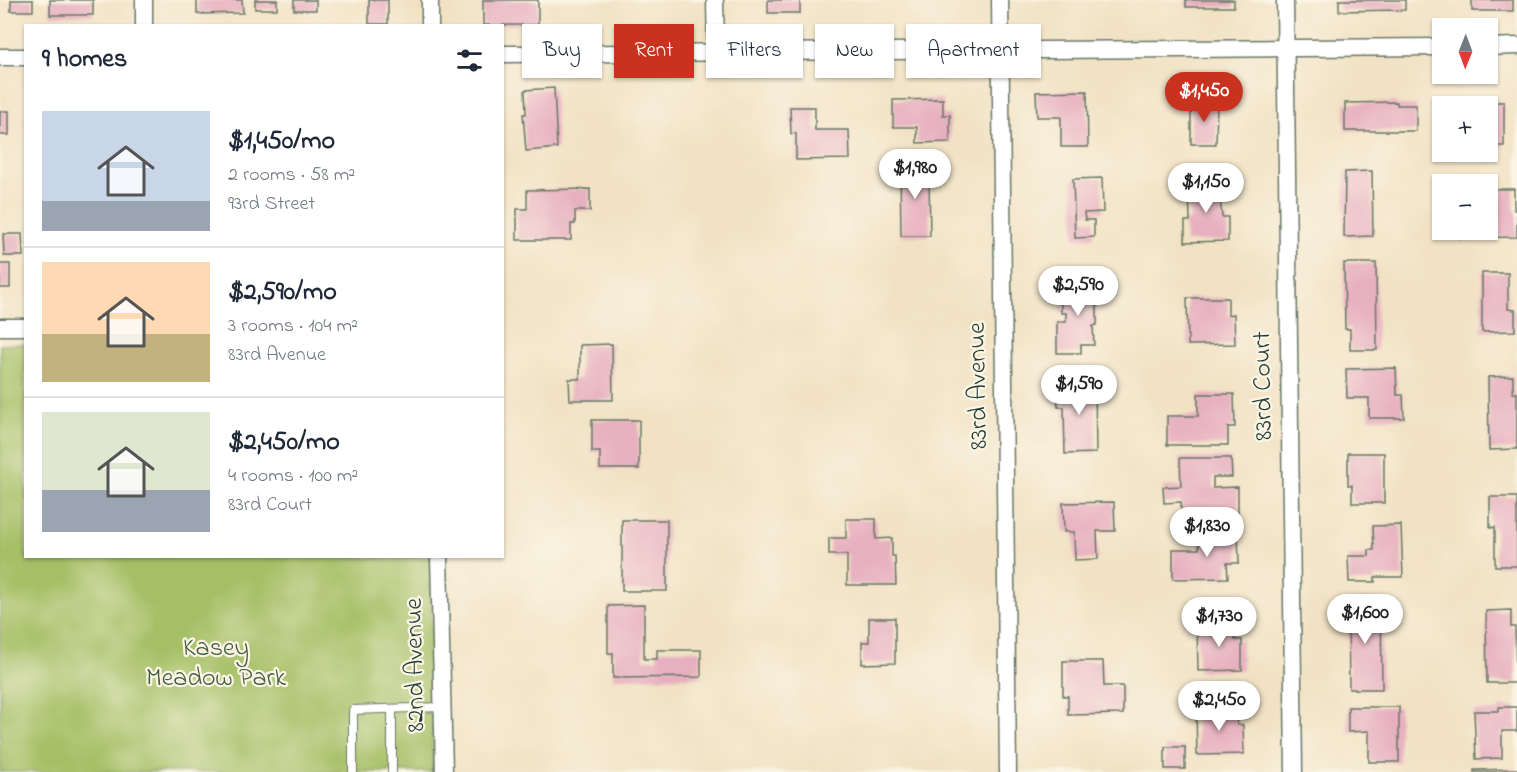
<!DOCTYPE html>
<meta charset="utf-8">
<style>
body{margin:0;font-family:"Indie Flower",sans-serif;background:#f6f6f7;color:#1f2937;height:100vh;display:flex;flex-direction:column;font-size:22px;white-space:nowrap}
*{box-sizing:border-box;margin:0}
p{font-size:20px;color:#747a83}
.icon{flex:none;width:33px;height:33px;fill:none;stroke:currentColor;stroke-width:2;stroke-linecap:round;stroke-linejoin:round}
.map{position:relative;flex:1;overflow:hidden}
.panel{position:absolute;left:24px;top:24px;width:480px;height:534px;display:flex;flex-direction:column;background:#fff;border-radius:0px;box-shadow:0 2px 4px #0004}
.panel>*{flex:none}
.hud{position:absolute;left:522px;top:24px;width:570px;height:54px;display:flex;gap:12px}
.needle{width:39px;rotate:181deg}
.tools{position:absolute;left:1432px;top:18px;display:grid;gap:12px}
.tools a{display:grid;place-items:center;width:66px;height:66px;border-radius:0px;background:#fff;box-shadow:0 2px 4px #0004;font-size:30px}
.price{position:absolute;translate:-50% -51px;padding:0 14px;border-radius:21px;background:#fff;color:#222;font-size:20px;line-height:39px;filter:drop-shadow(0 2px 3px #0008)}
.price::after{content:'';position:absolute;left:50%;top:36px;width:18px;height:14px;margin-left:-9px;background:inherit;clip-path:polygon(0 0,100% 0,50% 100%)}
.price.active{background:#c8321e;color:#fff}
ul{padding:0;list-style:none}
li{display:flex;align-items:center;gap:18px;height:150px;padding:0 18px}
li+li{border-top:2px solid #e0e1e3}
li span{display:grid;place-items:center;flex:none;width:168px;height:120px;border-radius:0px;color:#555}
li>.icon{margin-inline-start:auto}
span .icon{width:72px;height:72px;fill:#fffc;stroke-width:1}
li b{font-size:26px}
h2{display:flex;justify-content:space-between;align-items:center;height:72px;padding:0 18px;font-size:26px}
.pill{padding:0 21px;border-radius:0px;background:#fff;box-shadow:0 2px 4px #0004;font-size:21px;line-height:54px}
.pill.active{background:#c8321e;color:#fff}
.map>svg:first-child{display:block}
</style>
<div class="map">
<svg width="1517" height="772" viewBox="0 0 1517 772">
<rect width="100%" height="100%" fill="#fcf5e5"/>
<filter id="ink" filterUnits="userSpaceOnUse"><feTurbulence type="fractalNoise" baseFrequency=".0167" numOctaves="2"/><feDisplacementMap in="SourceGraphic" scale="12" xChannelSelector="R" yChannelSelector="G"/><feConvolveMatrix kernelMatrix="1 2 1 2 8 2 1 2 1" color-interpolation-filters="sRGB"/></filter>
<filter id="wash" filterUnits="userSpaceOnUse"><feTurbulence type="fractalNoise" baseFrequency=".008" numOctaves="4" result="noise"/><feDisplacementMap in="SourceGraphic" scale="24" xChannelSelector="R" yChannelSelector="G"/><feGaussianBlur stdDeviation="1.35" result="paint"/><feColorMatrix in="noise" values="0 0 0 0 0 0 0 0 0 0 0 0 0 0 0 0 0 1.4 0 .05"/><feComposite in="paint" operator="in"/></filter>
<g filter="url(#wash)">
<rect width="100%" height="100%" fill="#f1e2c4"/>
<!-- green -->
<polygon fill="#a4bf65" stroke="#627e4c" stroke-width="1.5" points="25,344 26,556 431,557 433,772 0,772 0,345"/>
<g id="blocks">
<!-- building -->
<g fill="#e7b0c0">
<rect x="11" y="0" width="22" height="11"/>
<rect x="50" y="0" width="43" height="15"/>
<polygon points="197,0 242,0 243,13 197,14"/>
<rect x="255" y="0" width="22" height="9"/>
<rect x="294" y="0" width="22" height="10"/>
<rect x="369" y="0" width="19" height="24"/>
<rect x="483" y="0" width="55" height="25"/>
<rect x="768" y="0" width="32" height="13"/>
<rect x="1186" y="0" width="48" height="7"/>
<polygon points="1339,0 1405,0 1405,10 1339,11"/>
<rect x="1472" y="0" width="41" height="11"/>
<polygon points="554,88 557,148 526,151 523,114 526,114 525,90"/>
<polygon points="1087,91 1088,147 1061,147 1061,117 1037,117 1036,92"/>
<polygon points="943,99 943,115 950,115 950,142 917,143 917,127 893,127 893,100"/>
<polygon points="1191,102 1217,102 1216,144 1191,144"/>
<polygon points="1397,102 1397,105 1416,105 1416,131 1345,131 1345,103"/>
<polygon points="1476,102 1504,102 1504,146 1488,146 1488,106 1476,106"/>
<polygon points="790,107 815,107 815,130 849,130 850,159 796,160 796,133 791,134"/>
<rect x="0" y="111" width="9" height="24"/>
<polygon points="900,163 925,163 925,180 929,180 930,236 901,236"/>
<polygon points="1372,171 1373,236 1344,237 1345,172"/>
<polygon points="1102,178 1103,212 1084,213 1085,220 1094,220 1094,237 1075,238 1073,179"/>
<polygon points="1189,182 1218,182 1222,217 1228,217 1228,241 1185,242 1185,221 1190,221"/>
<polygon points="590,189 590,211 575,211 575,224 571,224 571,240 517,240 517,209 527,209 527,190"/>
<polygon points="1488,189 1514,189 1514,210 1517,210 1517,237 1459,238 1459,230 1488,230"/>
<polygon points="3,234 22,234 23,256 4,256"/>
<polygon points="1344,263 1376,263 1377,350 1350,350 1350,329 1345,329"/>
<rect x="0" y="264" width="10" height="24"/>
<polygon points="1482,273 1508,273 1508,309 1515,310 1515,331 1482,332"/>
<polygon points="1066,282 1097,282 1097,325 1093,326 1094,345 1081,345 1081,353 1057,353 1057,322 1066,322 1066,313 1061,313 1061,296 1066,296"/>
<polygon points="1187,298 1228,298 1228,315 1234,314 1235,344 1188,345"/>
<polygon points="612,344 613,400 570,400 569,379 580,379 580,345"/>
<polygon points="1396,368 1397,395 1403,395 1404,418 1369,418 1369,398 1347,398 1346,369"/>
<polygon points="1513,376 1513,393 1517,393 1517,449 1489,450 1488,377"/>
<polygon points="1095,382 1096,453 1065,454 1064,407 1058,407 1057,383"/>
<polygon points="1198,394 1234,394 1235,427 1228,427 1228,445 1167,445 1167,416 1198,416"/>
<polygon points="592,420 639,420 639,469 600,469 600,452 592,452"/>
<polygon points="1348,453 1384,453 1384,503 1352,503 1352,485 1348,485"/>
<polygon points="1180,458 1231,458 1232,477 1213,477 1213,488 1238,487 1238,514 1181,514 1181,502 1164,503 1163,487 1181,486"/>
<polygon points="1490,497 1517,497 1517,566 1495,566 1495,527 1490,528"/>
<polygon points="1114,502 1115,531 1097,531 1098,559 1075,560 1074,532 1064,532 1063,503"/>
<polygon points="846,519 876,519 876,539 892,538 892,556 895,556 896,585 847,585 847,555 829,555 829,538 846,538"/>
<rect x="622" y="520" width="45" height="71"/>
<polygon points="1401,525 1403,577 1375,577 1375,582 1349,582 1348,556 1369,556 1369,550 1374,550 1373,526"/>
<polygon points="1238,534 1239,563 1227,563 1228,578 1173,579 1173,549 1199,549 1199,535"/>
<polygon points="1355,599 1381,599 1382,689 1349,689 1348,612 1355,612"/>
<polygon points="644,605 644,659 657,659 657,650 701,650 701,677 613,678 613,653 608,653 608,606"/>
<polygon points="1511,610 1511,627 1515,627 1516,683 1487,683 1486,611"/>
<polygon points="869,618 895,618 895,663 862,664 862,642 869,642"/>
<polygon points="1197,624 1235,624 1235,640 1242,640 1242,670 1198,671"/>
<polygon points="1063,661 1103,661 1104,686 1123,686 1123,714 1068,715 1068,696 1063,696"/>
<polygon points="1348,707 1399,707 1399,762 1369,762 1369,731 1348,732"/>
<polygon points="1499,707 1517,707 1517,731 1502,731 1502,758 1476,759 1474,711 1499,711"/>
<polygon points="1236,708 1237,725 1243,725 1244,754 1197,755 1196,709"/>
<rect x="1165" y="747" width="20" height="22"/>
<polygon points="1517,769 1517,772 1474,772 1474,770"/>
</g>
</g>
</g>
<g filter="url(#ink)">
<use href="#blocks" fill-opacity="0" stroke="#687766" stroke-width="1.5"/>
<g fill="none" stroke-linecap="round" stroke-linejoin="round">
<!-- service casing -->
<g stroke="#687766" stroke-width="10">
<g id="service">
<polyline points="392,709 392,772"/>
<polyline points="353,772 353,710 442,707"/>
</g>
</g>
<!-- minor casing -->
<g stroke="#687766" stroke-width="19">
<g id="minor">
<polyline points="144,0 144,26"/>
<polyline points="430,0 430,26"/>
<polyline points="715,0 716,52"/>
<polyline points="1000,0 1008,772"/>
<polyline points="1285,0 1294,772"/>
<polyline points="1488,47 1517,46"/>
<polyline points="502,54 1443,47"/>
<polyline points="0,57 26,57"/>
<polyline points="0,327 26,327"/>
<polyline points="439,556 444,772"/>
</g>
</g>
<!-- service -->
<use href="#service" stroke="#fff" stroke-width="8"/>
<!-- minor -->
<use href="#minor" stroke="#fff" stroke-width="16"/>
</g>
</g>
<g text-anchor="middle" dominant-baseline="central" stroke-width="4.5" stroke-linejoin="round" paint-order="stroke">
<!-- street labels -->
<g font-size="26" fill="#1f3d34" stroke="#fcf5e5">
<text transform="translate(979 386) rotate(-91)">83rd Avenue</text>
<text transform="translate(1264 386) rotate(-91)">83rd Court</text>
<text transform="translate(416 665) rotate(-91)">82nd Avenue</text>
</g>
<!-- park labels -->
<g font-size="26" fill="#405e40" stroke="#fcf5e5">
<text x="216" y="649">Kasey<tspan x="216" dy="30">Meadow Park</tspan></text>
</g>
</g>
</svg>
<div class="tools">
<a><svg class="needle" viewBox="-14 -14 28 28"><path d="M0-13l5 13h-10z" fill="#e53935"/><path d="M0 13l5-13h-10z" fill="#747a83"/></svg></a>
<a>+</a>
<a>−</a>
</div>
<b class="price active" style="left:1204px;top:123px">$1,450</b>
<b class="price" style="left:915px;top:200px">$1,980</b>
<b class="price" style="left:1206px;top:214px">$1,150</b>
<b class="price" style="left:1078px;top:317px">$2,590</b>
<b class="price" style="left:1079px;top:416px">$1,590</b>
<b class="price" style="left:1207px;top:558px">$1,830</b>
<b class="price" style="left:1365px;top:645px">$1,600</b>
<b class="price" style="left:1219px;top:648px">$1,730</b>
<b class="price" style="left:1219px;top:732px">$2,450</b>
<div class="hud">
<a class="pill">Buy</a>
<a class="pill active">Rent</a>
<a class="pill">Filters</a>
<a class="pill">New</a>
<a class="pill">Apartment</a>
</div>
<section class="panel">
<h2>9 homes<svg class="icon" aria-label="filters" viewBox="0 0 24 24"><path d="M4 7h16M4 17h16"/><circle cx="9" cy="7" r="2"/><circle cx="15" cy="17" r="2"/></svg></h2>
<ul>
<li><span style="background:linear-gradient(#c9d6e8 75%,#9aa5b1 0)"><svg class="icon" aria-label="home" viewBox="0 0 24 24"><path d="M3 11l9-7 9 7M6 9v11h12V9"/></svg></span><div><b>$1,450/mo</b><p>2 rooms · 58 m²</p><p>93rd Street</p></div></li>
<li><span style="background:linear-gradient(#ffd9b3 60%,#c2b280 0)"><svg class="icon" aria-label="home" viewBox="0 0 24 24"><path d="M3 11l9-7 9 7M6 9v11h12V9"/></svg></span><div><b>$2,590/mo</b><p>3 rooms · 104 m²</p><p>83rd Avenue</p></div></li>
<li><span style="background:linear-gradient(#dfe7d0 65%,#9aa5b1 0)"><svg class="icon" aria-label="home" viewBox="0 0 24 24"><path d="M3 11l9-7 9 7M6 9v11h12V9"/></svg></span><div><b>$2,450/mo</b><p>4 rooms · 100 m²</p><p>83rd Court</p></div></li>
</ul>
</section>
</div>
